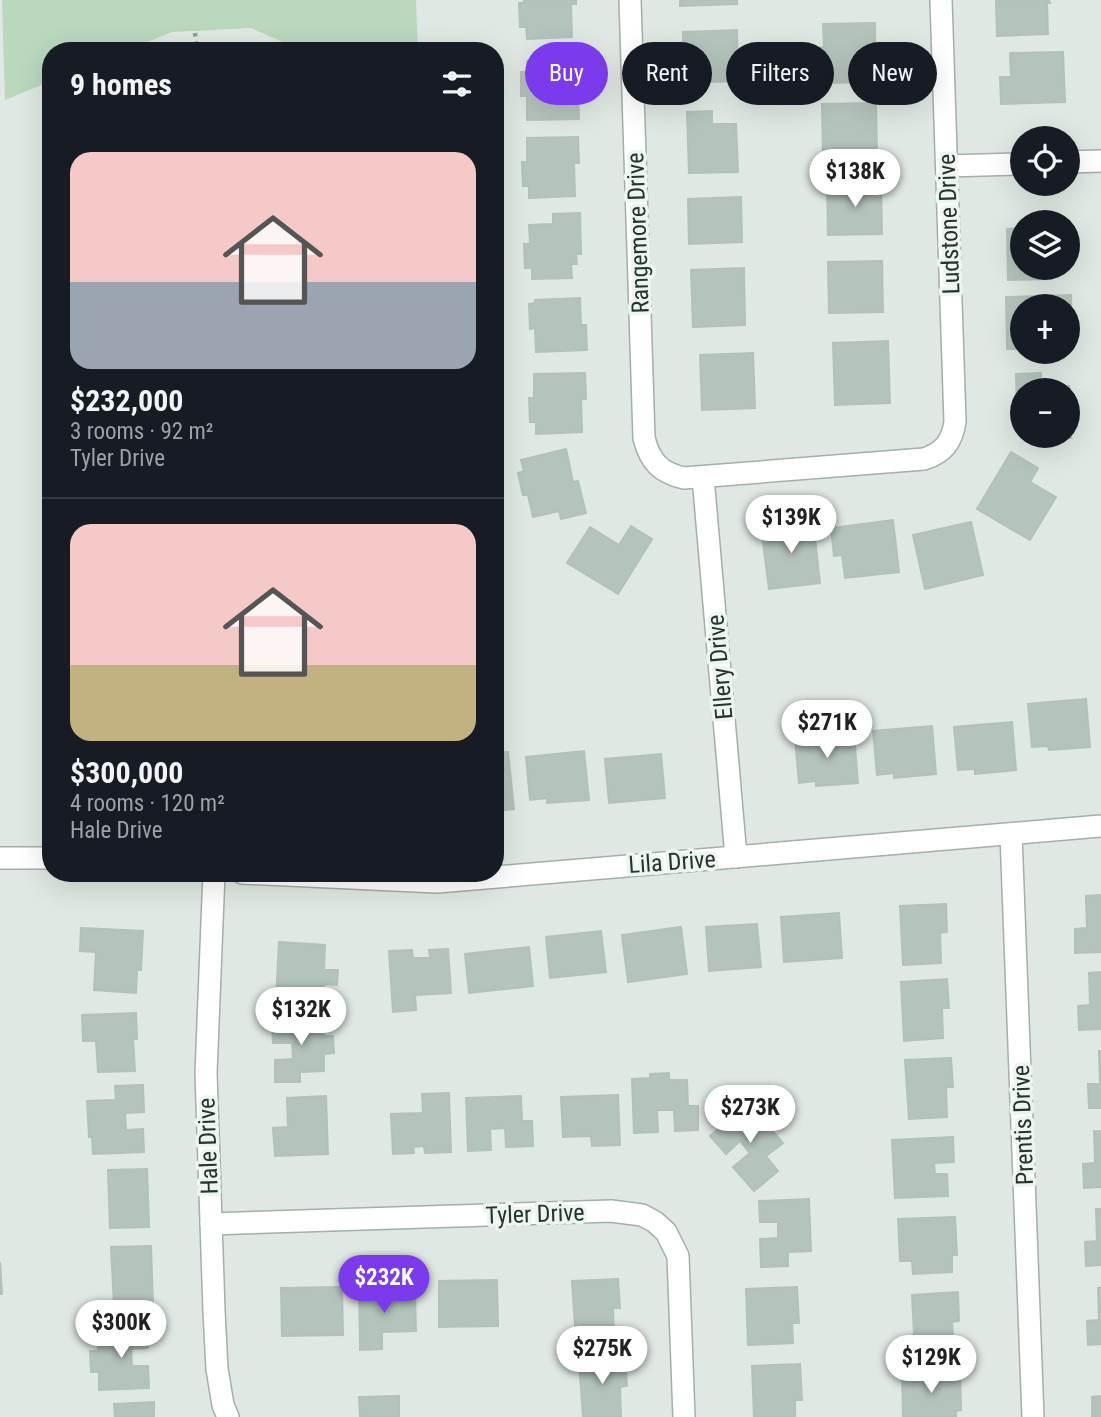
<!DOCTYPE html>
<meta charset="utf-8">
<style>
body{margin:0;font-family:"Roboto Condensed",sans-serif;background:#20242c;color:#f1f3f6;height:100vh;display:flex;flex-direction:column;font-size:26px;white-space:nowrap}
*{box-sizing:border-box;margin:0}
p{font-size:23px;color:#9ea1a6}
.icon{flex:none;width:38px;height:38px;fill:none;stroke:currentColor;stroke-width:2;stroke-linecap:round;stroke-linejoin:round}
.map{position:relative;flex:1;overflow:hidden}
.details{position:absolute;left:42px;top:42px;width:462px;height:840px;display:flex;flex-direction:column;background:#171b24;border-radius:28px;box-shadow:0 7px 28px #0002}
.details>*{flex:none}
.banner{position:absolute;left:525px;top:42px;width:471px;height:63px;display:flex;gap:14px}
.fabs{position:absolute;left:1010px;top:126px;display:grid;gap:14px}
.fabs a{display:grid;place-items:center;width:70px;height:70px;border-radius:50%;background:#171b24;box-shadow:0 7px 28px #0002;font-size:35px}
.price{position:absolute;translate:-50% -60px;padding:0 16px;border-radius:24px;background:#fff;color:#222;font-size:23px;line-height:46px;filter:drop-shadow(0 2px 4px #0008)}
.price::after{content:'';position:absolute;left:50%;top:42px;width:21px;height:16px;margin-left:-10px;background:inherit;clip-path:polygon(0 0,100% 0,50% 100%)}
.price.active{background:#7c3aed;color:#fff}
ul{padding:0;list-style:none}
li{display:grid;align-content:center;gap:14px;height:371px;padding:0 28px}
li+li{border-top:2px solid #363941}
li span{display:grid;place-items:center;height:217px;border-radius:21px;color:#555}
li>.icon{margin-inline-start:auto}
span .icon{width:126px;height:126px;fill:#fffc;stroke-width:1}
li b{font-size:30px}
h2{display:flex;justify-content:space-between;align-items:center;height:84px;padding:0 28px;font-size:30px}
.pill{padding:0 24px;border-radius:32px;background:#171b24;box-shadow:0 7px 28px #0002;font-size:24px;line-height:63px}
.pill.active{background:#7c3aed;color:#fff}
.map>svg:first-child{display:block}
</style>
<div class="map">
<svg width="1101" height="1417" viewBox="0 0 1101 1417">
<rect width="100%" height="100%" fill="#dfe8e3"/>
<!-- green -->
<polygon fill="#b9d8be" points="2,0 416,0 418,51 303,51 251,28 172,32 125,51 51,51 51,81 5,100"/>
<!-- building -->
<g fill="#b4c3bc" stroke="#b2c1b9" stroke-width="2">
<polygon points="524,0 576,0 576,4 571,4 572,37 527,39 526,27 520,27 519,3 524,3"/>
<polygon points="680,0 737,0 737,4 680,6"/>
<polygon points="996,0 1049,0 1050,3 1047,3 1048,34 997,36"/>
<polygon points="875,23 875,48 871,49 871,82 826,83 826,71 819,72 819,48 824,47 823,24"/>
<polygon points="737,30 738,81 684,83 683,32"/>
<polygon points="1063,52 1065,102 1001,104 1000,77 1011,77 1010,53"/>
<polygon points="573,59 573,93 578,93 579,119 527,120 527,96 521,96 521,72 527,72 527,61"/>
<polygon points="876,103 877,154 823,155 822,104"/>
<polygon points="712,111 712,124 736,124 738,172 689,173 687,112"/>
<polygon points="578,137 579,163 574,163 575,196 529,198 529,186 523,186 522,162 527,162 527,138"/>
<polygon points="881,183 882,234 828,235 827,185"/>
<polygon points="741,197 742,242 689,244 688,199"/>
<polygon points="580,213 581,254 576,254 577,264 571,264 572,278 532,279 532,268 525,268 524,244 530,244 529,225 553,224 553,214"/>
<polygon points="1022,228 1022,268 1050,268 1051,279 1008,280 1007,229"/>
<polygon points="882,261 883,312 829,313 828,262"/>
<polygon points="744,268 745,325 693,327 691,270"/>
<polygon points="1071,295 1072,347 1068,347 1068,306 1022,306 1022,349 1007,349 1006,297"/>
<polygon points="580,298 581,325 586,325 587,350 536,352 535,328 530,329 529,304 535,303 535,300"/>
<polygon points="888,341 890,403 835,405 833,343"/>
<polygon points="753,353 755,408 702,410 700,355"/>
<polygon points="585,373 586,399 581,399 582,432 536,434 536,422 530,422 529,398 534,398 534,374"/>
<polygon points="1041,373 1041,387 1069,386 1071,438 1030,440 1030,436 1068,436 1068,390 1022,390 1022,412 1017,412 1016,374"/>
<polygon points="566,449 573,482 578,481 586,513 561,519 559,511 533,517 528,495 523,495 518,473 524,471 521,460"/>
<polygon points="1011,452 1038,468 1030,482 1056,497 1030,540 977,509"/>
<polygon points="893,520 899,572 845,578 842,555 834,556 831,528"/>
<polygon points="813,521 820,583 769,589 761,527"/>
<polygon points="971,522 983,575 925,589 913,535"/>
<polygon points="631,526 652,539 618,594 567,563 590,527 619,545"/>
<polygon points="1086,699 1090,747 1049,750 1048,746 1032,747 1028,704"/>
<polygon points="1012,722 1016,770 975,774 975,769 958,770 954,727"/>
<polygon points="932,726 936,774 894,778 894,773 877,775 873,731"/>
<polygon points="854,734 858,783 816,786 816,781 799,783 795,739"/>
<polygon points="584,751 589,800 547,803 547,798 530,800 526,757"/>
<polygon points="508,752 514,809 495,811 495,753"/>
<polygon points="661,754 665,798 609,803 605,759"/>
<polygon points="1101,895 1101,952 1075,953 1075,929 1087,928 1086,896"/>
<polygon points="946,904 947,932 940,933 941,963 903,965 900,906"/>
<polygon points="839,913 842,958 784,962 781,917"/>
<polygon points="757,924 761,967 709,971 706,927"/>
<polygon points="681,927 687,974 628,982 622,935"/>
<polygon points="81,928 143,931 141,970 137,970 136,993 94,990 96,952 80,951"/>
<polygon points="601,931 606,972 550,978 546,937"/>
<polygon points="279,942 325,945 324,970 338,970 337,985 324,984 323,1003 276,1001"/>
<polygon points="529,947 533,986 469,993 465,954"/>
<polygon points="448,949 451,993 415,995 416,1010 393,1012 389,951 412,950 413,958 430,958 429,950"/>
<polygon points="1101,972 1101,1029 1079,1030 1078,1006 1090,1005 1089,973"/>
<polygon points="947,979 949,1008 942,1008 943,1038 904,1041 901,982"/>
<polygon points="136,1013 137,1039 133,1039 135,1071 98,1072 96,1041 83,1041 82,1015"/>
<polygon points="272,1019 323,1019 324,1036 333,1036 334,1053 324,1054 324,1071 300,1072 300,1082 275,1082 275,1060 293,1059 292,1043 273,1043"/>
<polygon points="1099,1051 1101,1051 1101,1108 1089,1108 1088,1084 1100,1084"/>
<polygon points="951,1058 953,1087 946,1087 947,1117 909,1119 905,1060"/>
<polygon points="669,1073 669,1080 687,1080 688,1106 698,1106 698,1130 675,1131 674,1110 657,1110 658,1132 634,1133 632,1079 650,1078 650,1074"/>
<polygon points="143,1085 144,1112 125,1113 126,1130 143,1129 144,1152 93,1154 92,1137 89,1137 87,1101 116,1100 115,1086"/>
<polygon points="449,1093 451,1152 425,1153 424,1146 413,1147 414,1153 393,1154 391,1114 423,1113 422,1094"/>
<polygon points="618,1095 620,1145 592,1146 591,1136 563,1137 561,1097"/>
<polygon points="326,1096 328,1154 275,1156 273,1128 288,1127 287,1098"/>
<polygon points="521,1096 522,1121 532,1121 533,1146 506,1147 505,1128 490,1129 491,1150 468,1151 466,1098"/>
<polygon points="749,1103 783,1143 766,1156 778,1171 754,1191 733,1167 750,1153 740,1141 726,1154 710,1136"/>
<polygon points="1094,1131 1101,1131 1101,1187 1084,1188 1083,1164 1095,1163"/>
<polygon points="953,1137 954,1162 934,1163 935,1174 947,1174 948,1196 895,1198 892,1140"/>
<polygon points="147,1169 149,1227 110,1228 108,1170"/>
<polygon points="809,1199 811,1251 788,1252 788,1266 761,1267 760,1239 778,1238 778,1222 760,1222 759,1201"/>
<polygon points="1096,1209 1101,1209 1101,1265 1086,1266 1085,1242 1097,1241"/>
<polygon points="955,1217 957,1255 952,1255 952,1272 913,1274 912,1261 900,1261 898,1219"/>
<polygon points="151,1246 153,1304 114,1305 111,1247"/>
<polygon points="0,1262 2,1294 0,1294"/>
<polygon points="618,1279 620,1308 613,1308 614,1338 576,1340 572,1281"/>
<polygon points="497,1280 498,1326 439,1327 439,1281"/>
<polygon points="381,1285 381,1294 415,1294 416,1331 382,1332 382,1349 360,1350 359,1286"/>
<polygon points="342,1287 343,1335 282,1336 281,1288"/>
<polygon points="797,1287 799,1323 792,1323 793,1343 748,1345 746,1289"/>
<polygon points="1098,1288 1101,1288 1101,1344 1088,1345 1087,1321 1099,1320"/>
<polygon points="958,1292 959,1321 952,1322 954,1352 915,1354 912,1295"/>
<polygon points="147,1324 148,1348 131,1349 132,1366 148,1366 149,1388 99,1390 99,1372 91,1372 90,1351 98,1351 97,1336 123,1335 123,1325"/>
<polygon points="625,1357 627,1386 620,1387 621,1417 583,1417 579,1360"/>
<polygon points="800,1364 802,1400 795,1400 795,1417 754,1417 752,1366"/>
<polygon points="960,1372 961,1410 956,1411 956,1417 903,1417 902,1374"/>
<polygon points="399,1396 399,1417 360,1417 359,1397"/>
<polygon points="1101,1396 1101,1417 1092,1417 1092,1397"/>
<polygon points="154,1402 154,1417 115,1417 114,1404"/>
</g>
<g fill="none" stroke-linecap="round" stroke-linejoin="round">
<!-- minor casing -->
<g stroke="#a3afa9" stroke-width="24">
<g id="minor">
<path d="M 630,0 L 644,438 C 650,462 661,473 684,478 L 924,459 C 943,453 952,442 955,422 L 941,0"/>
<polyline points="1068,162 1101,161"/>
<polyline points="947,166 1022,164"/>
<polyline points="703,477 736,857"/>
<polyline points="1011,834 1033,1417"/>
<polyline points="0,858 51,858"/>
<polyline points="214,873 206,1073 214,1311 217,1369 223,1405 228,1417"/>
<polyline points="242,873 437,882 1101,826"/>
<polyline points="211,1224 611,1211 642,1215 655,1222 666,1232 678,1256 684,1417"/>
</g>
</g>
<!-- path -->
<polyline stroke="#82a998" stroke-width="4.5" stroke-dasharray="3.5 5" stroke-linecap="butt" points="195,33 197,51"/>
<!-- minor -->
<use href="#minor" stroke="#fff" stroke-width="21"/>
</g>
<g text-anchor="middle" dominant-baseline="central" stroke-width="7" stroke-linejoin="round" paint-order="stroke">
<!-- street labels -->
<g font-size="24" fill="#22362e" stroke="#eef5f1">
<text transform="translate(949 224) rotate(-92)">Ludstone Drive</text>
<text transform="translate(638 233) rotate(-92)">Rangemore Drive</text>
<text transform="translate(720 667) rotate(-95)">Ellery Drive</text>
<text transform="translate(672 862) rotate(-4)">Lila Drive</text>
<text transform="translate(1023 1125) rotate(-92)">Prentis Drive</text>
<text transform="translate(208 1146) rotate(-92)">Hale Drive</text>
<text transform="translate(535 1214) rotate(-2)">Tyler Drive</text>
</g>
</g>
</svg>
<div class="fabs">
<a><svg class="icon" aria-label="locate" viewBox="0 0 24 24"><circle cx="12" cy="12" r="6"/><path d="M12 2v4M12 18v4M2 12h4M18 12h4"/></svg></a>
<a><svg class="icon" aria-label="layers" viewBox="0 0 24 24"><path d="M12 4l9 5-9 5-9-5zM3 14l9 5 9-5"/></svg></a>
<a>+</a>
<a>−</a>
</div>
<b class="price" style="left:855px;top:209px">$138K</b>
<b class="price" style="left:791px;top:555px">$139K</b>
<b class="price" style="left:827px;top:760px">$271K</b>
<b class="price" style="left:301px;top:1047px">$132K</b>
<b class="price" style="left:750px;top:1145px">$273K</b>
<b class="price active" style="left:384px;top:1315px">$232K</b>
<b class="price" style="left:121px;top:1360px">$300K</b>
<b class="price" style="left:602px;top:1386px">$275K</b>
<b class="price" style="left:931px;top:1395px">$129K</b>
<div class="banner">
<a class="pill active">Buy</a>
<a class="pill">Rent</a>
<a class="pill">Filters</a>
<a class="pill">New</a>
</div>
<section class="details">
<h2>9 homes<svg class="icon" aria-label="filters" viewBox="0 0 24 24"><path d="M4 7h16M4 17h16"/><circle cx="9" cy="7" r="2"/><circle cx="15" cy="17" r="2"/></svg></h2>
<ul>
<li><span style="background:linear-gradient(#f6c9c9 60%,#9aa5b1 0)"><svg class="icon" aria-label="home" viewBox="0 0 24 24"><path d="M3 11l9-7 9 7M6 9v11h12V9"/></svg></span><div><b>$232,000</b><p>3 rooms · 92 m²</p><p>Tyler Drive</p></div></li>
<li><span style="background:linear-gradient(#f6c9c9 65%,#c2b280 0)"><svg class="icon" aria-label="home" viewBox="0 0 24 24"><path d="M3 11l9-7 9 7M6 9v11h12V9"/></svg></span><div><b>$300,000</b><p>4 rooms · 120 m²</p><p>Hale Drive</p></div></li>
</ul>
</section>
</div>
